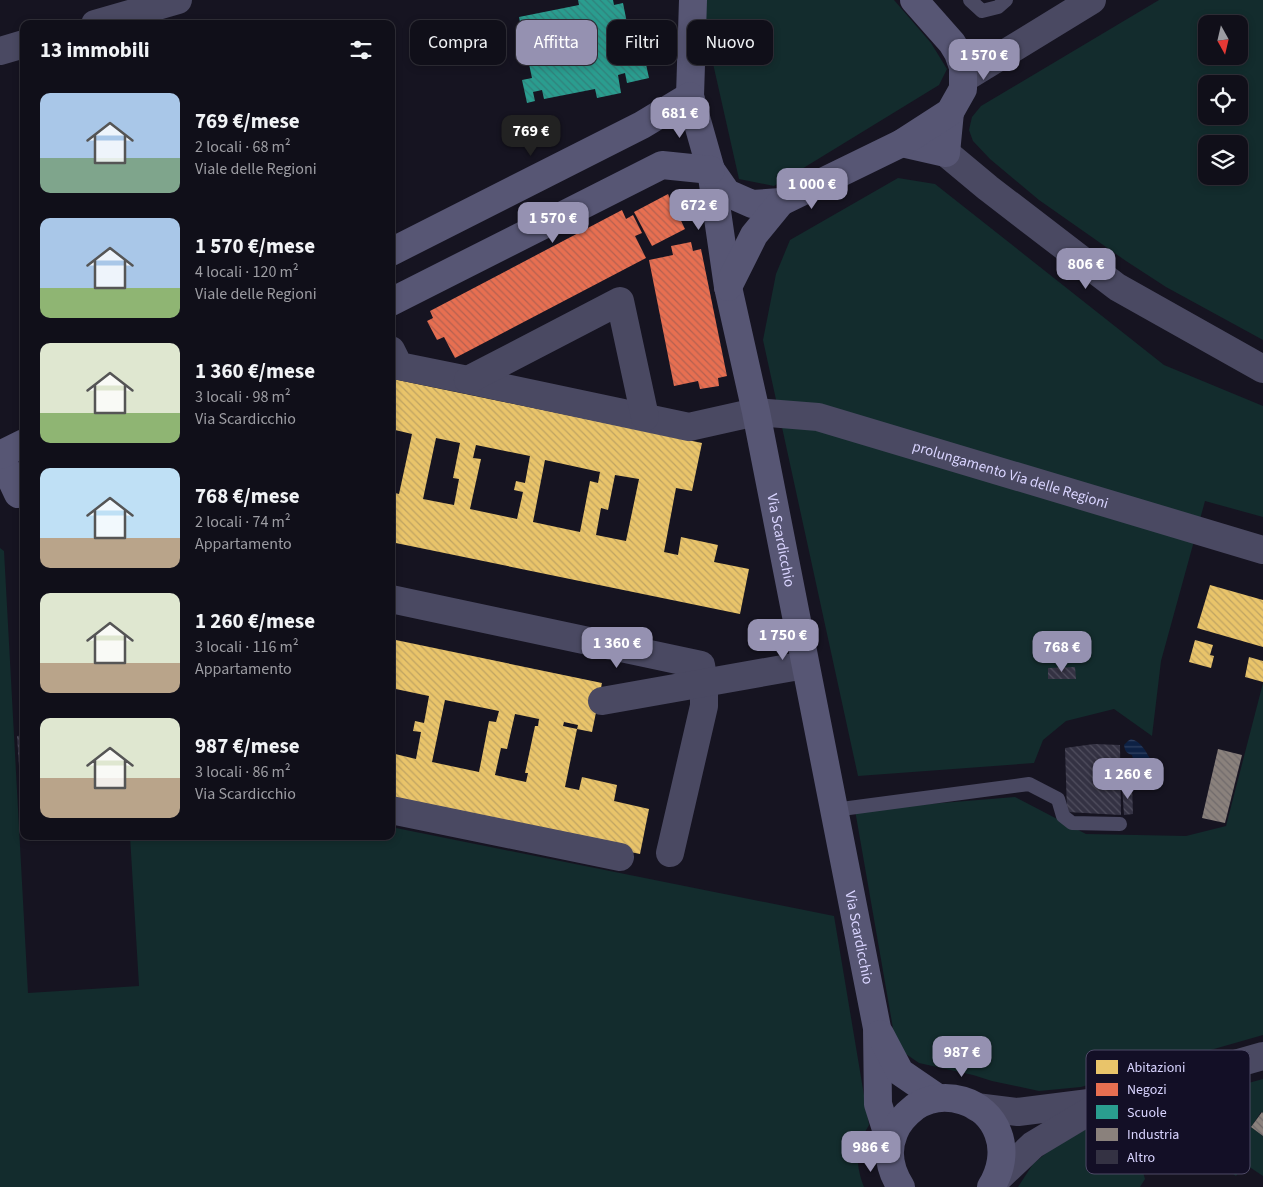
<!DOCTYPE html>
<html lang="it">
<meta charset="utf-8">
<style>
body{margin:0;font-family:"Source Sans 3",sans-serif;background:#191822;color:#f1f3f6;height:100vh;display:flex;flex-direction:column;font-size:19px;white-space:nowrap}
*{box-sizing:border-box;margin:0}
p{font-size:16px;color:#9c9ca2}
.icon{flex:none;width:28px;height:28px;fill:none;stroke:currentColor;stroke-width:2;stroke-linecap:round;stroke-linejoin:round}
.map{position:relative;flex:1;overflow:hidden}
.details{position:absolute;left:20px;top:20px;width:375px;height:820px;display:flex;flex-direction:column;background:#100f19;border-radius:10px;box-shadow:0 2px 8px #0003,0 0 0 1px #302f38}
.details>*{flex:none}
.guide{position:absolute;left:410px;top:20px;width:475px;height:45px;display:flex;gap:10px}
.needle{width:32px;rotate:172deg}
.controls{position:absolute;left:1198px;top:15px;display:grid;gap:10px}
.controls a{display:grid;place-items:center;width:50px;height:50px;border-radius:10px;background:#100f19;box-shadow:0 2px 8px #0003,0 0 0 1px #302f38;font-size:25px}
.price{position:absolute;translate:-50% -42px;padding:0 11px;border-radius:10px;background:#9591b1;color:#fff;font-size:16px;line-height:32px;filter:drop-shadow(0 1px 2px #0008)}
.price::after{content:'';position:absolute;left:50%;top:30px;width:15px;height:11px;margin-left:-8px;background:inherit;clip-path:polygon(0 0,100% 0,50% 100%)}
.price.current{background:#222;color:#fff}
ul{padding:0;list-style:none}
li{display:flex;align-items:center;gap:15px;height:125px;padding:0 20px}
li span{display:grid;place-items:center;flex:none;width:140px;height:100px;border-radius:10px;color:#555}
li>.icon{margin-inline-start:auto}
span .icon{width:60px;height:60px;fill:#fffc;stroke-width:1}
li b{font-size:21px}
h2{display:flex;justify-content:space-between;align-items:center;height:60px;padding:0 20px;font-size:21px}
.tag{padding:0 18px;border-radius:10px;background:#100f19;box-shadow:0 2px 8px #0003,0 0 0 1px #302f38;font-size:18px;line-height:45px}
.tag.current{background:#9591b1;color:#fff}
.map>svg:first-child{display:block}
</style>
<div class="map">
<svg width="1263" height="1187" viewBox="0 0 1263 1187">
<defs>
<pattern id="water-rules" width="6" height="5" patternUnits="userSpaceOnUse" patternTransform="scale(1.25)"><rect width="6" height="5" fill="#0d2144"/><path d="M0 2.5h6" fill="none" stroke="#304060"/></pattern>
<pattern id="homes-back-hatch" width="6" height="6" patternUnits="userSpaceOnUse" patternTransform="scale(1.25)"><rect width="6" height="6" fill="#e9c46a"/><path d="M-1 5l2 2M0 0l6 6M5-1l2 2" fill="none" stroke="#bfa362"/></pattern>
<pattern id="shops-back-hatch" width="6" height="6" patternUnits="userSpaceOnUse" patternTransform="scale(1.25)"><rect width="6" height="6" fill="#e76f51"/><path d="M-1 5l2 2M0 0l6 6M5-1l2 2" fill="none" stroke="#b56150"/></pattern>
<pattern id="schools-back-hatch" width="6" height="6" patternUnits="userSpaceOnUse" patternTransform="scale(1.25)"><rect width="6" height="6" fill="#2a9d8f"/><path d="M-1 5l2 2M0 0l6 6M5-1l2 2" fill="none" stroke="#31817b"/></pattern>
<pattern id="industry-back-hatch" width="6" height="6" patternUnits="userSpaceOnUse" patternTransform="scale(1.25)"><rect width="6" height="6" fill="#8a817c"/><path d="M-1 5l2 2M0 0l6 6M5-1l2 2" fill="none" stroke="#706a6b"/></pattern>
<pattern id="building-back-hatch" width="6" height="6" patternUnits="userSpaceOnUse" patternTransform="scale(1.25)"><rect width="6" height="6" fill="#343243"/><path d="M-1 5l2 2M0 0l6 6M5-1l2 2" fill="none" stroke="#514f5f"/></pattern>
</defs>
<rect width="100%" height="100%" fill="#161421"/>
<!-- green -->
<g fill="#132c2d" fill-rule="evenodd">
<polygon points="703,0 894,0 931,43 947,69 939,85 774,186 739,179 703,19"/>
<path d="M 1159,0 L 1263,0 L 1263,340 L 1166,287 L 1126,261 L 1039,200 L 990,159 L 973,141 L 969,130 L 972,117 L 981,106 ZM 1206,24 L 1239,24 L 1239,56 L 1206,56 ZM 1206,84 L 1239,84 L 1239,116 L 1206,116 ZM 1206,144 L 1239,144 L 1239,176 L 1206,176 Z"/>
<polygon points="898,178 935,184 1164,365 1263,406 1263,517 1205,501 1161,661 1152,736 1114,709 1066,721 1043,740 1034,763 858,776 763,340 776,274 790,240"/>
<path d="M 0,548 L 4,551 L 28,993 L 139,986 L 130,836 L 391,836 L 391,827 L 834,916 L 869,1125 C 867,1129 863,1134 861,1139 C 855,1154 858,1172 864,1187 L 0,1187 Z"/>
<polygon points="1263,683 1263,1035 1081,1087 1039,1091 992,1081 973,1075 919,1063 903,1052 894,1034 855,810 1015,797 1086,834 1186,836 1226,826"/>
<polygon points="1263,1079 1263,1113 1261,1112 1251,1127 1263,1136 1263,1176 1245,1164 1236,1176 1146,1111"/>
<polygon points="1127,1117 1145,1179 1140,1187 1018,1187 1033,1164 1051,1149 1088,1128"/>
</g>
<!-- water -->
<path fill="url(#water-rules)" d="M 1131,739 C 1141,741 1146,752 1151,760 L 1150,763 L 1143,766 L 1139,771 L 1136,770 L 1132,755 C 1126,753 1125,751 1124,745 L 1128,741 Z"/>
<!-- homes -->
<g fill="url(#homes-back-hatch)" fill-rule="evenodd">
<path d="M 393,379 L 702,443 L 692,491 L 676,488 L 664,552 L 678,555 L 681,537 L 718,545 L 714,562 L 749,569 L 740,614 L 391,542 L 391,492 L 399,494 L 412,434 L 391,429 L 391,388 ZM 436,438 L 460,443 L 453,478 L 459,479 L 454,505 L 423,499 ZM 476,445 L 530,456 L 525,483 L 516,481 L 514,490 L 523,492 L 517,519 L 470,509 L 481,459 L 473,458 ZM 545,460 L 600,472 L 598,483 L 590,481 L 580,532 L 533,522 ZM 615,475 L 639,479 L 626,541 L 596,535 L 601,508 L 608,510 Z"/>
<polygon points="1210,585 1263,600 1263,647 1197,628"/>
<path d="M 391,639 L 602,683 L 592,732 L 577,729 L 578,725 L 564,722 L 563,726 L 577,729 L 565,787 L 579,790 L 582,777 L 617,785 L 614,801 L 649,809 L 640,854 L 391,802 L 391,753 L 416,759 L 421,732 L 413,731 L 415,721 L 424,723 L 429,696 L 391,688 ZM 445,700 L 499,711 L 496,722 L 489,721 L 479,772 L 432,762 ZM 515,714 L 539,719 L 538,726 L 535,726 L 525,773 L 528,773 L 526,782 L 495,775 L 501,748 L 507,749 Z"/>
<polygon points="1195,640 1213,645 1210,655 1214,656 1211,668 1189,662"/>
<polygon points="1249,657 1263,661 1263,682 1245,677"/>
</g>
<!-- shops -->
<g fill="url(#shops-back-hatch)">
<polygon points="668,194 685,229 652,246 634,212"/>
<polygon points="622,210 626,219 633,215 642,233 635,236 646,258 455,358 444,337 437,340 427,321 433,318 430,311"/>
<polygon points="691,242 693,251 701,249 727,376 718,378 719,386 700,389 698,381 674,386 649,260 673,255 671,246"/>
</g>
<!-- schools -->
<polygon fill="url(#schools-back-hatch)" points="578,0 613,0 614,5 623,3 632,48 623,50 624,59 644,55 649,78 627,83 625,73 618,75 621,93 597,98 595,89 544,99 542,90 533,92 535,101 527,103 522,80 532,78 519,17 579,5"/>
<!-- industry -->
<g fill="url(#industry-back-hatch)">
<polygon points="1218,749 1242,755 1225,823 1202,818"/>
<polygon points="1262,1112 1263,1113 1263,1136 1251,1127"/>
</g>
<!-- building -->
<g fill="url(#building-back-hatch)">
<polygon points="1075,667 1076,679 1048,679 1048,668"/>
<polygon points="24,735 24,781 20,781 17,736"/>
<polygon points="1094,744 1120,745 1121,815 1067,812 1065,748"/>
<polygon points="1122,786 1132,786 1133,814 1124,815"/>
</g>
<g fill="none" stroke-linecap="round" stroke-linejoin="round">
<!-- lane -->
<g stroke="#4a4962" stroke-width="14">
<polyline points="970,0 982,11 998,7 1006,0"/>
<polyline points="834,810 1029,784 1058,799 1063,816 1072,823 1120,824"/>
</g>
<!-- street -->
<g stroke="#4a4962" stroke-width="28">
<polyline points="95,24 178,0"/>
<polyline points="0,51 24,44"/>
<polyline points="963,79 1092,0"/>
<polyline points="946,153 988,188 1117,287 1263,369"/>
<path id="s1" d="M 391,350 L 399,366 L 468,380 L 689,427 L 756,412 L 818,417 L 1263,550"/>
<polyline points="468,380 620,301 645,417"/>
<polyline points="391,599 701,665 704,683 704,706 670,853"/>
<polyline points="602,701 805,665"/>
<polyline points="391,810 620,857"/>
<polyline points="976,1107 1018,1112 1105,1101 1263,1056"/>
<polyline points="995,1181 1033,1145 1098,1106"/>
</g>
<!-- secondary -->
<g stroke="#575674" stroke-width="28">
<path id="s2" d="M 693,0 L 690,96 L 711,170 L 728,287 L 756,412 L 877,1028 L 878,1104 L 890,1142"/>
<polyline points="902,143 946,153 950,112"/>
<polyline points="711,170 727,193 752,204 781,202"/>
<polyline points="391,252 642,125 690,96"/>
<polyline points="728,287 754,235 781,202 902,143 950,112 963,89 963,67 958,53 952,43 914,0"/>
<polyline points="391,302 662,165 711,170"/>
<polyline points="0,455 18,494"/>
<polyline points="0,455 24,443"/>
<polyline points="880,1034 900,1072 938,1098"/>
<path d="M 901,1187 C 890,1170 886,1152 894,1133 C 898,1122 906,1114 915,1107 C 943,1088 986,1100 998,1133 C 1005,1151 1001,1171 991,1187"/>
</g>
</g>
<g text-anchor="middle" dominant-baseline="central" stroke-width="5" stroke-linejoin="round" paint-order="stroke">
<!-- street labels -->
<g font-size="15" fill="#d9d4ff" stroke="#130f26">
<text stroke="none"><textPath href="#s1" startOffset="646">prolungamento Via delle Regioni</textPath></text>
<text stroke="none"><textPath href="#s2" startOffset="550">Via Scardicchio</textPath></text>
<text stroke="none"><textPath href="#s2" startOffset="955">Via Scardicchio</textPath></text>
</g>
</g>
<!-- legend -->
<rect x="1086" y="1050" width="164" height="124" rx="8" fill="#130f26" stroke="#4e4a67" stroke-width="1"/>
<rect x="1096" y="1060" width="22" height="14" fill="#e9c46a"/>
<rect x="1096" y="1083" width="22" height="13" fill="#e76f51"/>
<rect x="1096" y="1105" width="22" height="14" fill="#2a9d8f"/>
<rect x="1096" y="1128" width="22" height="13" fill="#8a817c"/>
<rect x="1096" y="1150" width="22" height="14" fill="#343243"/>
<g font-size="14" fill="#d9d4ff">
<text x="1127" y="1072">Abitazioni</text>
<text x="1127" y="1094">Negozi</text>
<text x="1127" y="1117">Scuole</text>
<text x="1127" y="1139">Industria</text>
<text x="1127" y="1162">Altro</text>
</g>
</svg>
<div class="controls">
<a><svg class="needle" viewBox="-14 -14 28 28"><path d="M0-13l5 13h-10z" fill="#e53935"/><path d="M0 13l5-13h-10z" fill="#9c9ca2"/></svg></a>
<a><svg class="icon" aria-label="locate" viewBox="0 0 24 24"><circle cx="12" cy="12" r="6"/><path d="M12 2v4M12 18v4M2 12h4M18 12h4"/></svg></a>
<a><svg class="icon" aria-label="layers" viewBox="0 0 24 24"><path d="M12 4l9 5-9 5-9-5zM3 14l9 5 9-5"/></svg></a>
</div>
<b class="price" style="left:984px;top:81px">1 570 €</b>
<b class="price" style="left:680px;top:139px">681 €</b>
<b class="price current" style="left:531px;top:157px">769 €</b>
<b class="price" style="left:812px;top:210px">1 000 €</b>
<b class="price" style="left:699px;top:231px">672 €</b>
<b class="price" style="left:553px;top:244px">1 570 €</b>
<b class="price" style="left:1086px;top:290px">806 €</b>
<b class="price" style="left:783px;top:661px">1 750 €</b>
<b class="price" style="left:617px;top:669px">1 360 €</b>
<b class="price" style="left:1062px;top:673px">768 €</b>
<b class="price" style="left:1128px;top:800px">1 260 €</b>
<b class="price" style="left:962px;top:1078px">987 €</b>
<b class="price" style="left:871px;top:1173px">986 €</b>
<div class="guide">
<a class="tag">Compra</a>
<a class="tag current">Affitta</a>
<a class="tag">Filtri</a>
<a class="tag">Nuovo</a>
</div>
<section class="details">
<h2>13 immobili<svg class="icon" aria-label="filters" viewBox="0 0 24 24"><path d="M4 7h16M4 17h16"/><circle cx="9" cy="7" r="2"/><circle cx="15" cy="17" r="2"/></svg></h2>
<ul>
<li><span style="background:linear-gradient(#a9c7e8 65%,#7fa58c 0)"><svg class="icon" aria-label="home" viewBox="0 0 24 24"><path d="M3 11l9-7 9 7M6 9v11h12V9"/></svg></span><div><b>769 €/mese</b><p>2 locali · 68 m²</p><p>Viale delle Regioni</p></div></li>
<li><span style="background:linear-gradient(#a9c7e8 70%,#8fb573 0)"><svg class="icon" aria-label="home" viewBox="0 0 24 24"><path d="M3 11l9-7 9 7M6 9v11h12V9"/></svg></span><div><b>1 570 €/mese</b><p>4 locali · 120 m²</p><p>Viale delle Regioni</p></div></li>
<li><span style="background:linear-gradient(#dfe7d0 70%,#8fb573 0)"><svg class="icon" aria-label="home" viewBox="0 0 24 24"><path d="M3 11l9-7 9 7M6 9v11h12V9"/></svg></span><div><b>1 360 €/mese</b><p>3 locali · 98 m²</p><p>Via Scardicchio</p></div></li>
<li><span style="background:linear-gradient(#bfe0f5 70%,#b9a48a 0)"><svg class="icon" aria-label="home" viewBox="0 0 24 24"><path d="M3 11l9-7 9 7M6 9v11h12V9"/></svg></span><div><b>768 €/mese</b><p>2 locali · 74 m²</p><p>Appartamento</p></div></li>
<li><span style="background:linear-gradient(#dfe7d0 70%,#b9a48a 0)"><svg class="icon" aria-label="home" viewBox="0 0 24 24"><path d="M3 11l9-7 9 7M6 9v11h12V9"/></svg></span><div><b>1 260 €/mese</b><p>3 locali · 116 m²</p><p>Appartamento</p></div></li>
<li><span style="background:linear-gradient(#dfe7d0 60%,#b9a48a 0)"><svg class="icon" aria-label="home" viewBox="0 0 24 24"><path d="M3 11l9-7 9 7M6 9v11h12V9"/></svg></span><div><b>987 €/mese</b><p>3 locali · 86 m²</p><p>Via Scardicchio</p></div></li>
</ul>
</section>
</div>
